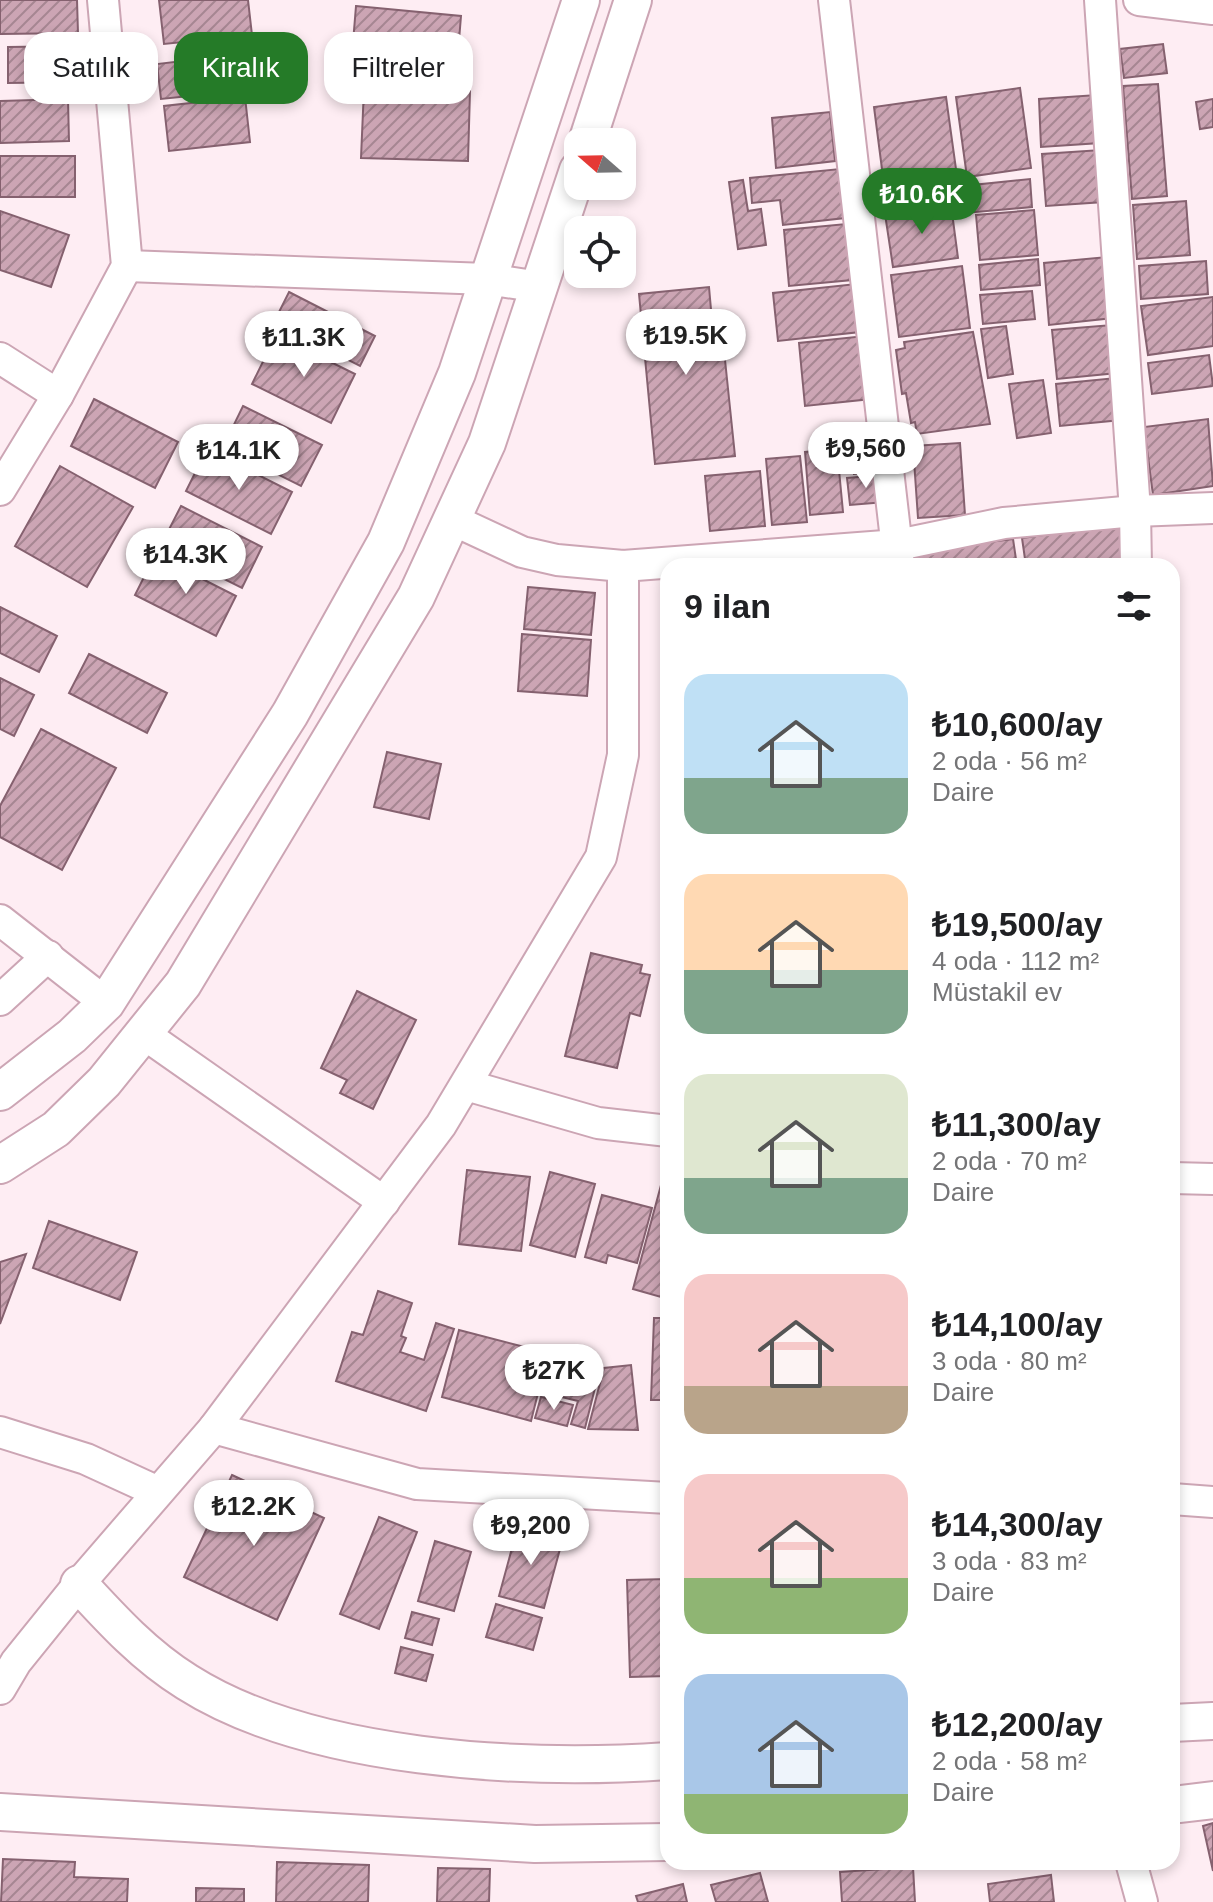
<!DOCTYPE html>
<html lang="tr">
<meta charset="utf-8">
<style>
body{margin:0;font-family:Helvetica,sans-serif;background:#f6f6f6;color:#202124;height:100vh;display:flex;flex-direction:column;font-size:30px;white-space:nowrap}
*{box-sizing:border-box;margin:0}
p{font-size:26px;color:#757577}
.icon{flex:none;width:44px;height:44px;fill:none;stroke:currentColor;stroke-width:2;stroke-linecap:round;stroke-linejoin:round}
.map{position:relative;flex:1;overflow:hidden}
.sheet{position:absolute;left:660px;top:558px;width:520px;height:1312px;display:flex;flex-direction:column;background:#fff;border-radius:24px;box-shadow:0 4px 12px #0003}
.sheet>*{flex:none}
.hud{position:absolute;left:24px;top:32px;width:516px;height:72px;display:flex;gap:16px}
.needle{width:52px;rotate:290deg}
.controls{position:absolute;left:564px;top:128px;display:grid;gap:16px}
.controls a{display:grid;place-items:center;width:72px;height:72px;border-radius:16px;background:#fff;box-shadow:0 4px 12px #0003;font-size:40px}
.price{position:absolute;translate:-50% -68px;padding:0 18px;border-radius:28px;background:#fff;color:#222;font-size:26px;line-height:52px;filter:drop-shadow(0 2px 4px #0008)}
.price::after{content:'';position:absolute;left:50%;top:48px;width:24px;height:18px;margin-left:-12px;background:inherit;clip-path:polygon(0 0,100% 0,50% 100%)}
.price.active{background:#257b28;color:#fff}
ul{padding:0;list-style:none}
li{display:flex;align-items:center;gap:24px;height:200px;padding:0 24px}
li span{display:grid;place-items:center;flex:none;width:224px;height:160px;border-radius:24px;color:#555}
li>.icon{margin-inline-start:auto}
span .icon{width:96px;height:96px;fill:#fffc;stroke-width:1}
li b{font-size:34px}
h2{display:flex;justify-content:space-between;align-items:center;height:96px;padding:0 24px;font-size:34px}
.pill{padding:0 28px;border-radius:24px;background:#fff;box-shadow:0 4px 12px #0003;font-size:28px;line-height:72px}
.pill.active{background:#257b28;color:#fff}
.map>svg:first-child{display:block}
</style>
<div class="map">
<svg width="1213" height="1902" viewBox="0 0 1213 1902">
<defs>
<pattern id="building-hatch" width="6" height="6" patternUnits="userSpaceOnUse" patternTransform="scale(2)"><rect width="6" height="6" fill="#cca5b4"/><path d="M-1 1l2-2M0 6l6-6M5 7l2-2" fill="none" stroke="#a68692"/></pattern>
</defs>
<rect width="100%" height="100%" fill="#feedf3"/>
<!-- building -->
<g fill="url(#building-hatch)" stroke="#85616f" stroke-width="2">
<polygon points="0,0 77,0 78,33 0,34"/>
<polygon points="159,0 248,0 252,35 164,44"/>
<polygon points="356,6 461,16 456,77 351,67"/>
<polygon points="1163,44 1167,73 1124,78 1120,49"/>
<polygon points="79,46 79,82 8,83 8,47"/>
<polygon points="224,56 228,92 161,99 157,64"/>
<polygon points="1158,84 1167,196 1132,199 1123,86"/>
<polygon points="364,88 470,91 468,161 361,158"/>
<polygon points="1020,88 1031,168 967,177 956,97"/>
<polygon points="1097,95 1100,143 1041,147 1039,99"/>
<polygon points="245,97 250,142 169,151 164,106"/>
<polygon points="946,97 960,198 887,208 874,107"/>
<polygon points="68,99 69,141 0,143 0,101"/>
<polygon points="1213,99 1213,127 1200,129 1196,102"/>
<polygon points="830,112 835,161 776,168 772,118"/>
<polygon points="1101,150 1104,202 1046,206 1042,154"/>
<rect x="0" y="156" width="75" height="41"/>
<polygon points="840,169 845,218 783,225 780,200 752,203 750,178"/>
<polygon points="1030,179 1032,207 965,213 963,186"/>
<polygon points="743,180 748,211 761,209 766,245 738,249 729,182"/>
<polygon points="1186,201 1190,255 1137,259 1133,205"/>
<polygon points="951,205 958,258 893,267 885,214"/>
<polygon points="1034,210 1038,255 980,260 976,215"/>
<polygon points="0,211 69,235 51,287 0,270"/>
<polygon points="846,224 852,280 789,286 784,230"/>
<polygon points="1107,257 1113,318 1049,325 1044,263"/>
<polygon points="1038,259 1040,285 981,290 979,265"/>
<polygon points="1206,261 1208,294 1141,299 1139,266"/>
<polygon points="962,266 970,328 899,337 891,275"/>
<polygon points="856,284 860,332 778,341 773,293"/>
<polygon points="709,287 713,332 722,331 735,456 655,464 639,294"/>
<polygon points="1032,291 1035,319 983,324 980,295"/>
<polygon points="289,292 375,336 360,366 274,322"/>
<polygon points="1213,297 1213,346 1148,355 1141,306"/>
<polygon points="1112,325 1117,373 1057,379 1052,330"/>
<polygon points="1006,326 1013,374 988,378 981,329"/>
<polygon points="973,332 990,424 917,434 915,422 911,423 906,393 902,394 896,350 905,348 904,342"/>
<polygon points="276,335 355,374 331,423 252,384"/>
<polygon points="865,336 871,399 805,406 799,343"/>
<polygon points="1209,355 1213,386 1152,394 1148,363"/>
<polygon points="1116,378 1121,420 1060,426 1056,384"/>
<polygon points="1043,380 1051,433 1017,438 1009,384"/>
<polygon points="94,399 178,442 155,488 71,446"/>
<polygon points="243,406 322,445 301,486 223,447"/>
<polygon points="1208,419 1213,486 1153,495 1144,427"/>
<polygon points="960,443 965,515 918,518 913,446"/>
<polygon points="207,449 292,492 271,534 186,491"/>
<polygon points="837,449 843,512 810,515 805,452"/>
<polygon points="876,450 879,471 854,474 852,452"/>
<polygon points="800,456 807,522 772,525 766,459"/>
<polygon points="60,466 133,507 87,587 15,546"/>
<polygon points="760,471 765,526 710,531 705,476"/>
<polygon points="882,475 885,502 850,505 847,478"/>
<polygon points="181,506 262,547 242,588 160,547"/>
<polygon points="1124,524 1129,566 1026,566 1022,538"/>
<polygon points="1013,539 1017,566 920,566 918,551"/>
<polygon points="155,555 236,596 216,636 135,595"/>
<polygon points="528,587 595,593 591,635 524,629"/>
<polygon points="0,607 57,636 39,672 0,653"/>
<polygon points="522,634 591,640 587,696 518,691"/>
<polygon points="89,654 167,693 147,733 69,693"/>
<polygon points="0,678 34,695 14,736 0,729"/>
<polygon points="41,729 116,768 62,870 0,837 0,806"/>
<polygon points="387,752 441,764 429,819 374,807"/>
<polygon points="591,953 642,965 640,973 650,975 640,1016 630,1013 617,1068 565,1056"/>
<polygon points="357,991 416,1020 373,1109 340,1093 347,1080 321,1068"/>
<polygon points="467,1170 530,1177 521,1251 459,1244"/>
<polygon points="550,1172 595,1184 575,1257 530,1245"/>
<polygon points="664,1174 668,1175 668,1299 633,1289"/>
<polygon points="602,1195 652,1208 637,1263 608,1255 606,1263 585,1257"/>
<polygon points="49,1221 137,1252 120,1300 33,1268"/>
<polygon points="26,1254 0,1324 0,1262"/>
<polygon points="378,1291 412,1303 401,1336 406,1338 400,1352 424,1360 436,1323 454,1329 426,1411 336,1381 352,1332 363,1335"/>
<polygon points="654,1318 668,1318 668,1400 651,1400"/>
<polygon points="459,1330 548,1353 531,1421 442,1397"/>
<polygon points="551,1355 600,1368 585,1428 571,1424 578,1401 541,1392"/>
<polygon points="631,1365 638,1430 588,1429 604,1368"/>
<polygon points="541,1397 573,1405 567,1426 535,1418"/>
<polygon points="232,1475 324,1518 277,1620 184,1577"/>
<polygon points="379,1517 417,1532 379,1629 340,1614"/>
<polygon points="518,1526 563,1538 544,1608 499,1596"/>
<polygon points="435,1541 471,1552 454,1611 418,1601"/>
<polygon points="668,1579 668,1676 630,1677 627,1580"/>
<polygon points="496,1604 542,1618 533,1650 486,1637"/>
<polygon points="412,1612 439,1619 432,1645 405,1638"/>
<polygon points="401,1647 433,1655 426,1681 395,1673"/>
<polygon points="1213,1823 1213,1871 1203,1826"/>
<polygon points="3,1859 75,1862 74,1877 128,1879 127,1902 1,1902"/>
<polygon points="277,1862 369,1865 368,1902 276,1902"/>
<polygon points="913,1867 915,1902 842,1902 840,1872"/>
<polygon points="438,1868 490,1869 489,1902 437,1902"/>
<polygon points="760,1873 768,1902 716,1902 711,1885"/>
<polygon points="1051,1875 1054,1902 990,1902 988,1884"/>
<polygon points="683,1884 687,1902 638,1902 636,1896"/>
<polygon points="196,1888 244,1889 244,1902 196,1902"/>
</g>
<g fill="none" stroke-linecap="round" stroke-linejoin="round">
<!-- minor casing -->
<g stroke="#cca5b4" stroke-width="34">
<g id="minor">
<polyline points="834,0 899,566"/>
<polyline points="1100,0 1135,511 1136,566"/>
<polyline points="1139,0 1213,9"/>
<polyline points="127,266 487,279 540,287"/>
<polyline points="0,358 58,395"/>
<polyline points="0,490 58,395 127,266 103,0"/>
<polyline points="453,520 522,552 557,560 623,566 898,545 1004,523 1135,511 1213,508"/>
<polyline points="0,920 106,1003"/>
<polyline points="0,1000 48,956"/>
<polyline points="144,1034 384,1202"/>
<polyline points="466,1085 598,1123 668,1131"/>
<polyline points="1172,1178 1213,1179"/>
<polyline points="214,1428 417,1484 668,1498"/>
<polyline points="0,1432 86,1459 158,1492"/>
<polyline points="1172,1499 1213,1502"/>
<polyline points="0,1689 16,1662 79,1584 214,1428 441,1125 601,857 623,755 623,566"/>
<polyline points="1131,1862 1142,1902"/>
</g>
</g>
<!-- tertiary casing -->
<g stroke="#cca5b4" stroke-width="40">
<g id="tertiary">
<polyline points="587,142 633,0"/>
<polyline points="0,1092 72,1036 106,1003 290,714 386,542 457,373 581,0"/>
<polyline points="0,1165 56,1129 104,1082 183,984 416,597 487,443 578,170"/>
<path d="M 79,1584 C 112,1620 145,1656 187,1682 C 310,1760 524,1771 668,1761"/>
<polyline points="1172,1723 1213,1721"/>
<polyline points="1172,1805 1213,1800"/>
<polyline points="0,1812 535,1844 668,1842"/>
</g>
</g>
<!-- minor -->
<use href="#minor" stroke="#fff" stroke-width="30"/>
<!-- tertiary -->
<use href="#tertiary" stroke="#fff" stroke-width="36"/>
</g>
</svg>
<div class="controls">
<a><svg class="needle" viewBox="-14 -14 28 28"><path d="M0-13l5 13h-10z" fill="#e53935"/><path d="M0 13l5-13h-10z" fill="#757577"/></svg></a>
<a><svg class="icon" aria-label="locate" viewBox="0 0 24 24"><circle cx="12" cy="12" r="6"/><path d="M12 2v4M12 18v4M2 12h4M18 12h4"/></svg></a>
</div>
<b class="price active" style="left:922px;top:236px">₺10.6K</b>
<b class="price" style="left:686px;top:377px">₺19.5K</b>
<b class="price" style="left:304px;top:379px">₺11.3K</b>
<b class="price" style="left:866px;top:490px">₺9,560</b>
<b class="price" style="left:239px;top:492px">₺14.1K</b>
<b class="price" style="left:186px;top:596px">₺14.3K</b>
<b class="price" style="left:554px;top:1412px">₺27K</b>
<b class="price" style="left:254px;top:1548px">₺12.2K</b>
<b class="price" style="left:531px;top:1567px">₺9,200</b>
<div class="hud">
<a class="pill">Satılık</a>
<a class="pill active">Kiralık</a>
<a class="pill">Filtreler</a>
</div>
<section class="sheet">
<h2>9 ilan<svg class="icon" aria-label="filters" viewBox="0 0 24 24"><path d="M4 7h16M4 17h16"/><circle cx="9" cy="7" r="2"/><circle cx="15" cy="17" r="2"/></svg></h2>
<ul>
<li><span style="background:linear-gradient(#bfe0f5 65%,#7fa58c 0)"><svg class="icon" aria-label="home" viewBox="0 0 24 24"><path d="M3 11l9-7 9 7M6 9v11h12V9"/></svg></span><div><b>₺10,600/ay</b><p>2 oda · 56 m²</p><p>Daire</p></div></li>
<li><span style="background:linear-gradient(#ffd9b3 60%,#7fa58c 0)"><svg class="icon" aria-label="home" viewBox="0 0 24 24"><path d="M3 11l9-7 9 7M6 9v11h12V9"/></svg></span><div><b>₺19,500/ay</b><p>4 oda · 112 m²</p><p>Müstakil ev</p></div></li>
<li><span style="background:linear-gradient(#dfe7d0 65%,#7fa58c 0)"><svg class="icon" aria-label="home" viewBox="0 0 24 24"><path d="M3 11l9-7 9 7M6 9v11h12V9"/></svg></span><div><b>₺11,300/ay</b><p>2 oda · 70 m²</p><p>Daire</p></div></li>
<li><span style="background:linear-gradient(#f6c9c9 70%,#b9a48a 0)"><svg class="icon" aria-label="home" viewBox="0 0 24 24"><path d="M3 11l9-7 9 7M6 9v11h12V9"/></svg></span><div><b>₺14,100/ay</b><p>3 oda · 80 m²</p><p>Daire</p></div></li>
<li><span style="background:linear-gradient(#f6c9c9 65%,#8fb573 0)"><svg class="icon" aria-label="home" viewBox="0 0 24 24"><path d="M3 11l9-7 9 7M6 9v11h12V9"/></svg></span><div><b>₺14,300/ay</b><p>3 oda · 83 m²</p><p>Daire</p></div></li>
<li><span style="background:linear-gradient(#a9c7e8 75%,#8fb573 0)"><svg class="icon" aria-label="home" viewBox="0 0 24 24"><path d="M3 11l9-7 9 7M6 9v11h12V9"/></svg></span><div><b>₺12,200/ay</b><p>2 oda · 58 m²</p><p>Daire</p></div></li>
</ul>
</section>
</div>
